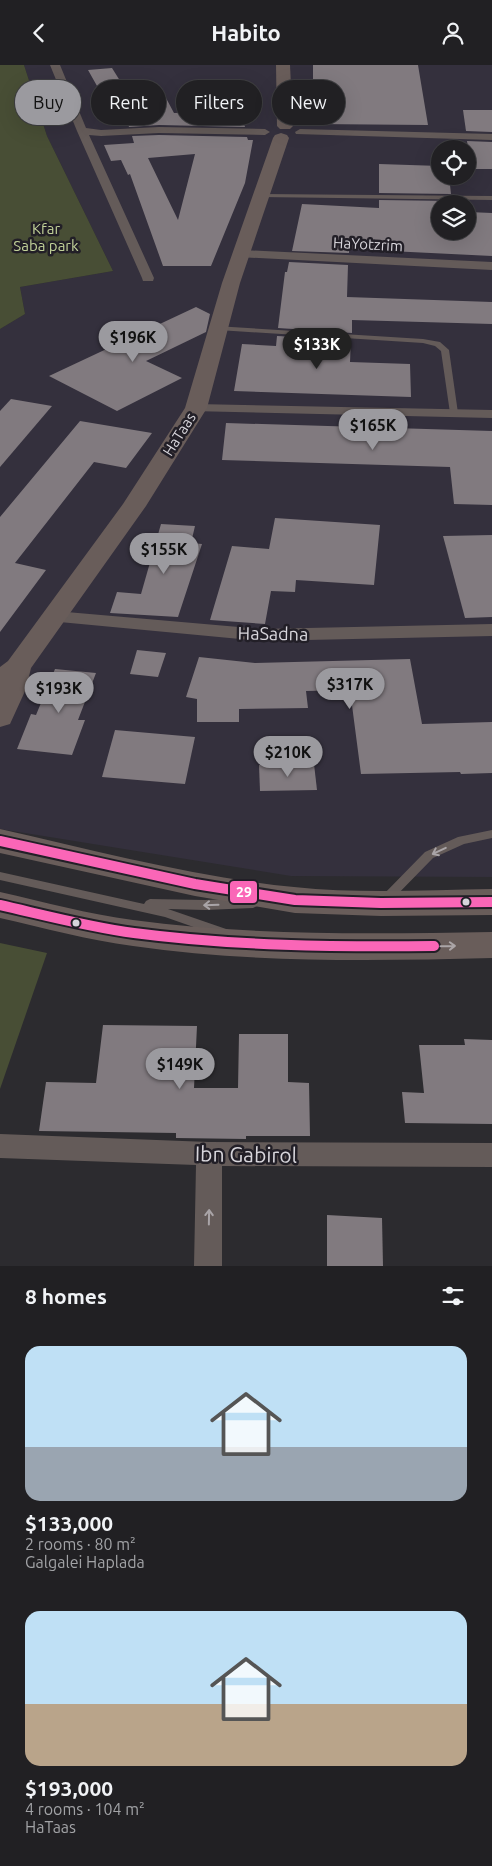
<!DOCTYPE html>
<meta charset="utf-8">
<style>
body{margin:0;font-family:Ubuntu,sans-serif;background:#2d2d30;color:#f1f3f6;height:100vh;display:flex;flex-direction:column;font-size:19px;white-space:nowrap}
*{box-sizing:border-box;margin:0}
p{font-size:16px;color:#a2a3a6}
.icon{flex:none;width:28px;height:28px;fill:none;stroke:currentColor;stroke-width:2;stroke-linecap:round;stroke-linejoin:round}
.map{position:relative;height:1201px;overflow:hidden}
.drawer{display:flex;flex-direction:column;background:#212023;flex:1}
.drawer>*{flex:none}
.banner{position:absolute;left:15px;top:15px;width:462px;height:45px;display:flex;gap:10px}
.buttons{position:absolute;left:431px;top:75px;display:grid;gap:10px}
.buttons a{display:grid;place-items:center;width:45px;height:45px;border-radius:50%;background:#212023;box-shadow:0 5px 20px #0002,0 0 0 1px #3e3e41;font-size:25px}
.price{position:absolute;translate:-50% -42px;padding:0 11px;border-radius:18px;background:#9b9a9f;color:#111;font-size:16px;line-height:32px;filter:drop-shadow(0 1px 2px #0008)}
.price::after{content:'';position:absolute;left:50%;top:30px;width:15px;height:11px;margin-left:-8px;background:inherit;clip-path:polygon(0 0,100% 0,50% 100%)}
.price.active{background:#222;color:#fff}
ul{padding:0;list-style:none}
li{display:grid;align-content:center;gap:10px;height:265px;padding:0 25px}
li span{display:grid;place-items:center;height:155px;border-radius:15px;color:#555}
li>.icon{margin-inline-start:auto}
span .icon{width:90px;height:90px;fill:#fffc;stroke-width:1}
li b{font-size:21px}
h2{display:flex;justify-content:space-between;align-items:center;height:60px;padding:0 25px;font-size:21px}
.chip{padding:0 18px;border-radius:22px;background:#212023;box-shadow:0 5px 20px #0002,0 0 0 1px #3e3e41;font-size:18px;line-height:45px}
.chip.active{background:#9b9a9f;color:#111}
header{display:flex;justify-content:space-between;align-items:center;height:65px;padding:0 25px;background:#212023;font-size:22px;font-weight:700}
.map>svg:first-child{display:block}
</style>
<header><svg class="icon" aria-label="back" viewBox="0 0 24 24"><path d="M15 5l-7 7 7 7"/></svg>Habito<svg class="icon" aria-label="person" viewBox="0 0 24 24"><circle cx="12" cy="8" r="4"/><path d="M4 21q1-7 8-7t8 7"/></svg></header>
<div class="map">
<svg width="492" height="1201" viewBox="0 0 492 1201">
<rect width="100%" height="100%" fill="#2c2b2f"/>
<!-- built -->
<path fill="#34303d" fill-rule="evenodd" d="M 24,0 L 492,0 L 492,812 L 291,811 L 0,764 L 0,264 L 25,249 L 20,222 L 113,206 L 47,71 ZM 440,84 L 468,84 L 468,111 L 440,111 ZM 440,139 L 468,139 L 468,166 L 440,166 Z"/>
<!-- green -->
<g fill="#484e35">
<polygon points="0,0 24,0 47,71 113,206 20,222 25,249 0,264"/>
<polygon points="0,878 47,888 0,1024"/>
</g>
<!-- building -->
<g fill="#817a7f" fill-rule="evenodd">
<polygon points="313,0 418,0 428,60 314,59 314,43 322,43 322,22 313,21"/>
<polygon points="112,3 122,19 135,18 140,27 144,27 147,35 166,33 174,48 240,46 245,62 159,60 129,62 117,26 101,28 88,5"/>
<polygon points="463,45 492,45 492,67 466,66"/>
<path d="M 159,70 L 247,72 L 248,75 L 253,75 L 245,118 L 211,201 L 163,201 L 130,109 L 128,110 L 121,95 L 111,96 L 104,80 L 134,78 L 132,71 ZM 195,89 L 178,155 L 148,93 Z"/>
<polygon points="467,76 492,77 492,104 471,104"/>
<polygon points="379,99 440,101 440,111 449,111 451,129 379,128"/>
<polygon points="379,135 452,136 452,139 440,139 440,166 468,166 468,147 492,148 492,191 349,184 349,188 292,186 302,139 379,143"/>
<polygon points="289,197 348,200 347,232 492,237 492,259 352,255 352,268 278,263 285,207 287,207"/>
<polygon points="196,242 210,249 206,267 146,296 182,313 117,346 49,311"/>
<polygon points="277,271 351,275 350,297 410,299 411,332 234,326 242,279 276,281"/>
<polygon points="11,334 52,341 0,402 0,346"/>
<polygon points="80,356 152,368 126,403 94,397 15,498 46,505 0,567 0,452"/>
<polygon points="226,358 492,366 492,440 454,439 450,402 222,395"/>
<polygon points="275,453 380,460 374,520 296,515 295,527 271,526 265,559 210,555 232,481 269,484"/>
<polygon points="161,459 195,461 191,478 202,479 178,552 110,548 117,527 141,529"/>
<polygon points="492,470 492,552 465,553 443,471"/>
<polygon points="137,585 166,588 158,612 130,609"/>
<polygon points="199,592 255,598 410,594 422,659 492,657 492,708 461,709 460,707 361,709 350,625 306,626 308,643 239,644 239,657 197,657 197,634 186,632"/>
<polygon points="55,604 96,608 78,655 85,655 72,690 17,684 31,649 36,650"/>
<polygon points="115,665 195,672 185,719 102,712"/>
<polygon points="314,699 317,725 260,726 259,700"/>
<polygon points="103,960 197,961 194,1023 238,1023 239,969 288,969 288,1017 309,1018 310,1071 246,1071 246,1074 176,1073 176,1068 39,1066 46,1017 96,1018"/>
<polygon points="464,974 492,975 492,1059 405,1058 402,1027 424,1028 419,980 465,980"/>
<polygon points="327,1150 382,1153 383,1201 327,1201"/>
</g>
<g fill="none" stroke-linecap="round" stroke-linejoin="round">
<!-- lane -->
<g fill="#645b59" fill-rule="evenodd">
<polygon points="262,129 492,131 492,135 260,132 259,131"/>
<polygon points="215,261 423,274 440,277 449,285 458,348 454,350 450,348 441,286 435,281 423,278 218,265 214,263"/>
<polygon points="492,765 492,773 464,779 433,793 390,837 386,839 382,837 380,834 382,831 425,787 458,772"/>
<polygon points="0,807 144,839 146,836 150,834 205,835 253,833 257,835 259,838 257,841 253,843 205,845 168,844 229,865 231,868 229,871 225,873 165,852 0,815"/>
</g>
<!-- street -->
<g fill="#645b59" fill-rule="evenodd">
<polygon points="50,0 60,0 86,63 101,65 159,62 265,64 270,67 265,70 159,68 101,71 89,70 154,213 153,216 143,216 142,213 77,66"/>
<polygon points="300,64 492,69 492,75 296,69 295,67"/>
<polygon points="242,185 492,197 492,205 238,192 236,189"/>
<polygon points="196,339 492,345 492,353 191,346 189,343 191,340"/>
<polygon points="55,546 261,564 492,559 492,571 261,576 49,556 46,552 49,548"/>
<polygon points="0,1069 209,1077 492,1078 492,1102 222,1101 222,1201 194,1201 196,1100 0,1093"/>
</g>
<!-- secondary -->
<g fill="#695d5a" fill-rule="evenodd">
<polygon points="276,0 290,0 293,61 290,64 280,64 277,61"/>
<polygon points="281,68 287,70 289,73 240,218 207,343 146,441 31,603 26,624 10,659 0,662 0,602 8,596 123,439 185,343 222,218 273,73 275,70"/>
<path d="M 0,764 C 97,786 195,812 294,822 C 358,829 428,825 492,824 L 492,850 L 381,851 L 295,848 L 195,831 L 0,788 Z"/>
<path d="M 0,827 C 44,837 88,849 133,855 C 252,871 373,869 492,867 L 492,893 C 373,896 252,898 133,881 C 88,875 44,863 0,853 Z"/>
</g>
<!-- bus-1 casing -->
<g stroke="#221f27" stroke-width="14">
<g id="bus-1">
<polyline points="0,776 195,819 295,835 381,838 492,837"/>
<path d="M 0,840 C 44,850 89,862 134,868 C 233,881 334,882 434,881"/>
</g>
</g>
<!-- bus-1 -->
<use href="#bus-1" stroke="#fa66b7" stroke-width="10"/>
</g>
<!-- one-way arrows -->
<defs><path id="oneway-shaft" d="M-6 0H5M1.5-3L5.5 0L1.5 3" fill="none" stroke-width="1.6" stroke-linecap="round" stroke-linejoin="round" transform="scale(1.25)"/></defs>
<g stroke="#a9a4a7">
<use href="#oneway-shaft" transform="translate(439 786) rotate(155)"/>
<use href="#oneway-shaft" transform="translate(211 840) rotate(178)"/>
<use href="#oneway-shaft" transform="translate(209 1152) rotate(-89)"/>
</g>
<use stroke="#aba5a7" href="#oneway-shaft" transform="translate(448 881) rotate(-1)"/>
<!-- markers -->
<g fill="#d7d5db" stroke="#221f27" stroke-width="2">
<circle cx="466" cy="837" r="4.5"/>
<circle cx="76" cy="858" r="4.5"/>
</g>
<g text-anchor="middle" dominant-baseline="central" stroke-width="5" stroke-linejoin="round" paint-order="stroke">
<!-- far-park labels -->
<g font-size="15" fill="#c2d299" stroke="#221f27">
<text x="46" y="163">Kfar<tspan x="46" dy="17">Saba park</tspan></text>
</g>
<!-- far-street labels -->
<g font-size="15" fill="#d7d5db" stroke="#221f27">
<text transform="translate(368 179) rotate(3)">HaYotzrim</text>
<text transform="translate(179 369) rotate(-58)">HaTaas</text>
</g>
<!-- street labels -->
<g font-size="18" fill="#d7d5db" stroke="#221f27">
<text transform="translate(273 568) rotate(1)">HaSadna</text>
</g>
<!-- near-street labels -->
<g font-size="21" fill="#d7d5db" stroke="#221f27">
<text transform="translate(246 1089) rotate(1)">Ibn Gabirol</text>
</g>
</g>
<rect stroke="#221f27" stroke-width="2" x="229" y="815" width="29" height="24" rx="5" fill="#fa66b7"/>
<g font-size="14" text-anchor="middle" font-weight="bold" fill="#fff">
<text x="244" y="832">29</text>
</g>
</svg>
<div class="buttons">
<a><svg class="icon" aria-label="locate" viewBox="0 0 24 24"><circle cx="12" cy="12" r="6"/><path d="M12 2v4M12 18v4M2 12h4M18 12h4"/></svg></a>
<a><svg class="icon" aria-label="layers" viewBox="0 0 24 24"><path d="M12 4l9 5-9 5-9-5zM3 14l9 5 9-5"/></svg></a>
</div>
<b class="price" style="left:133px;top:298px">$196K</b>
<b class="price active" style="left:317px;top:305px">$133K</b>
<b class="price" style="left:373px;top:386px">$165K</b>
<b class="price" style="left:164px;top:510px">$155K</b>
<b class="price" style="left:350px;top:645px">$317K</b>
<b class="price" style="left:59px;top:649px">$193K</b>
<b class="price" style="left:288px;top:713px">$210K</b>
<b class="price" style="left:180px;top:1025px">$149K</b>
<div class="banner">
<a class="chip active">Buy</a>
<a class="chip">Rent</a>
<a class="chip">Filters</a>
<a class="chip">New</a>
</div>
</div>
<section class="drawer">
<h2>8 homes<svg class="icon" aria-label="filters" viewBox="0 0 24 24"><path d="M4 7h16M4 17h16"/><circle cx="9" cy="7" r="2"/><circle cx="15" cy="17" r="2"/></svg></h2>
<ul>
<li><span style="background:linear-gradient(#bfe0f5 65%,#9aa5b1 0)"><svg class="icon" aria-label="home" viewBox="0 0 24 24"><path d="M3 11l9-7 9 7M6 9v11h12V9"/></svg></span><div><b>$133,000</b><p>2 rooms · 80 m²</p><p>Galgalei Haplada</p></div></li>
<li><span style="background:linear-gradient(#bfe0f5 60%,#b9a48a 0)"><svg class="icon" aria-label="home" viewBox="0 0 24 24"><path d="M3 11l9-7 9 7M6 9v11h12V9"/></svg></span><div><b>$193,000</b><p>4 rooms · 104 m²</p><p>HaTaas</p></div></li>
</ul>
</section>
